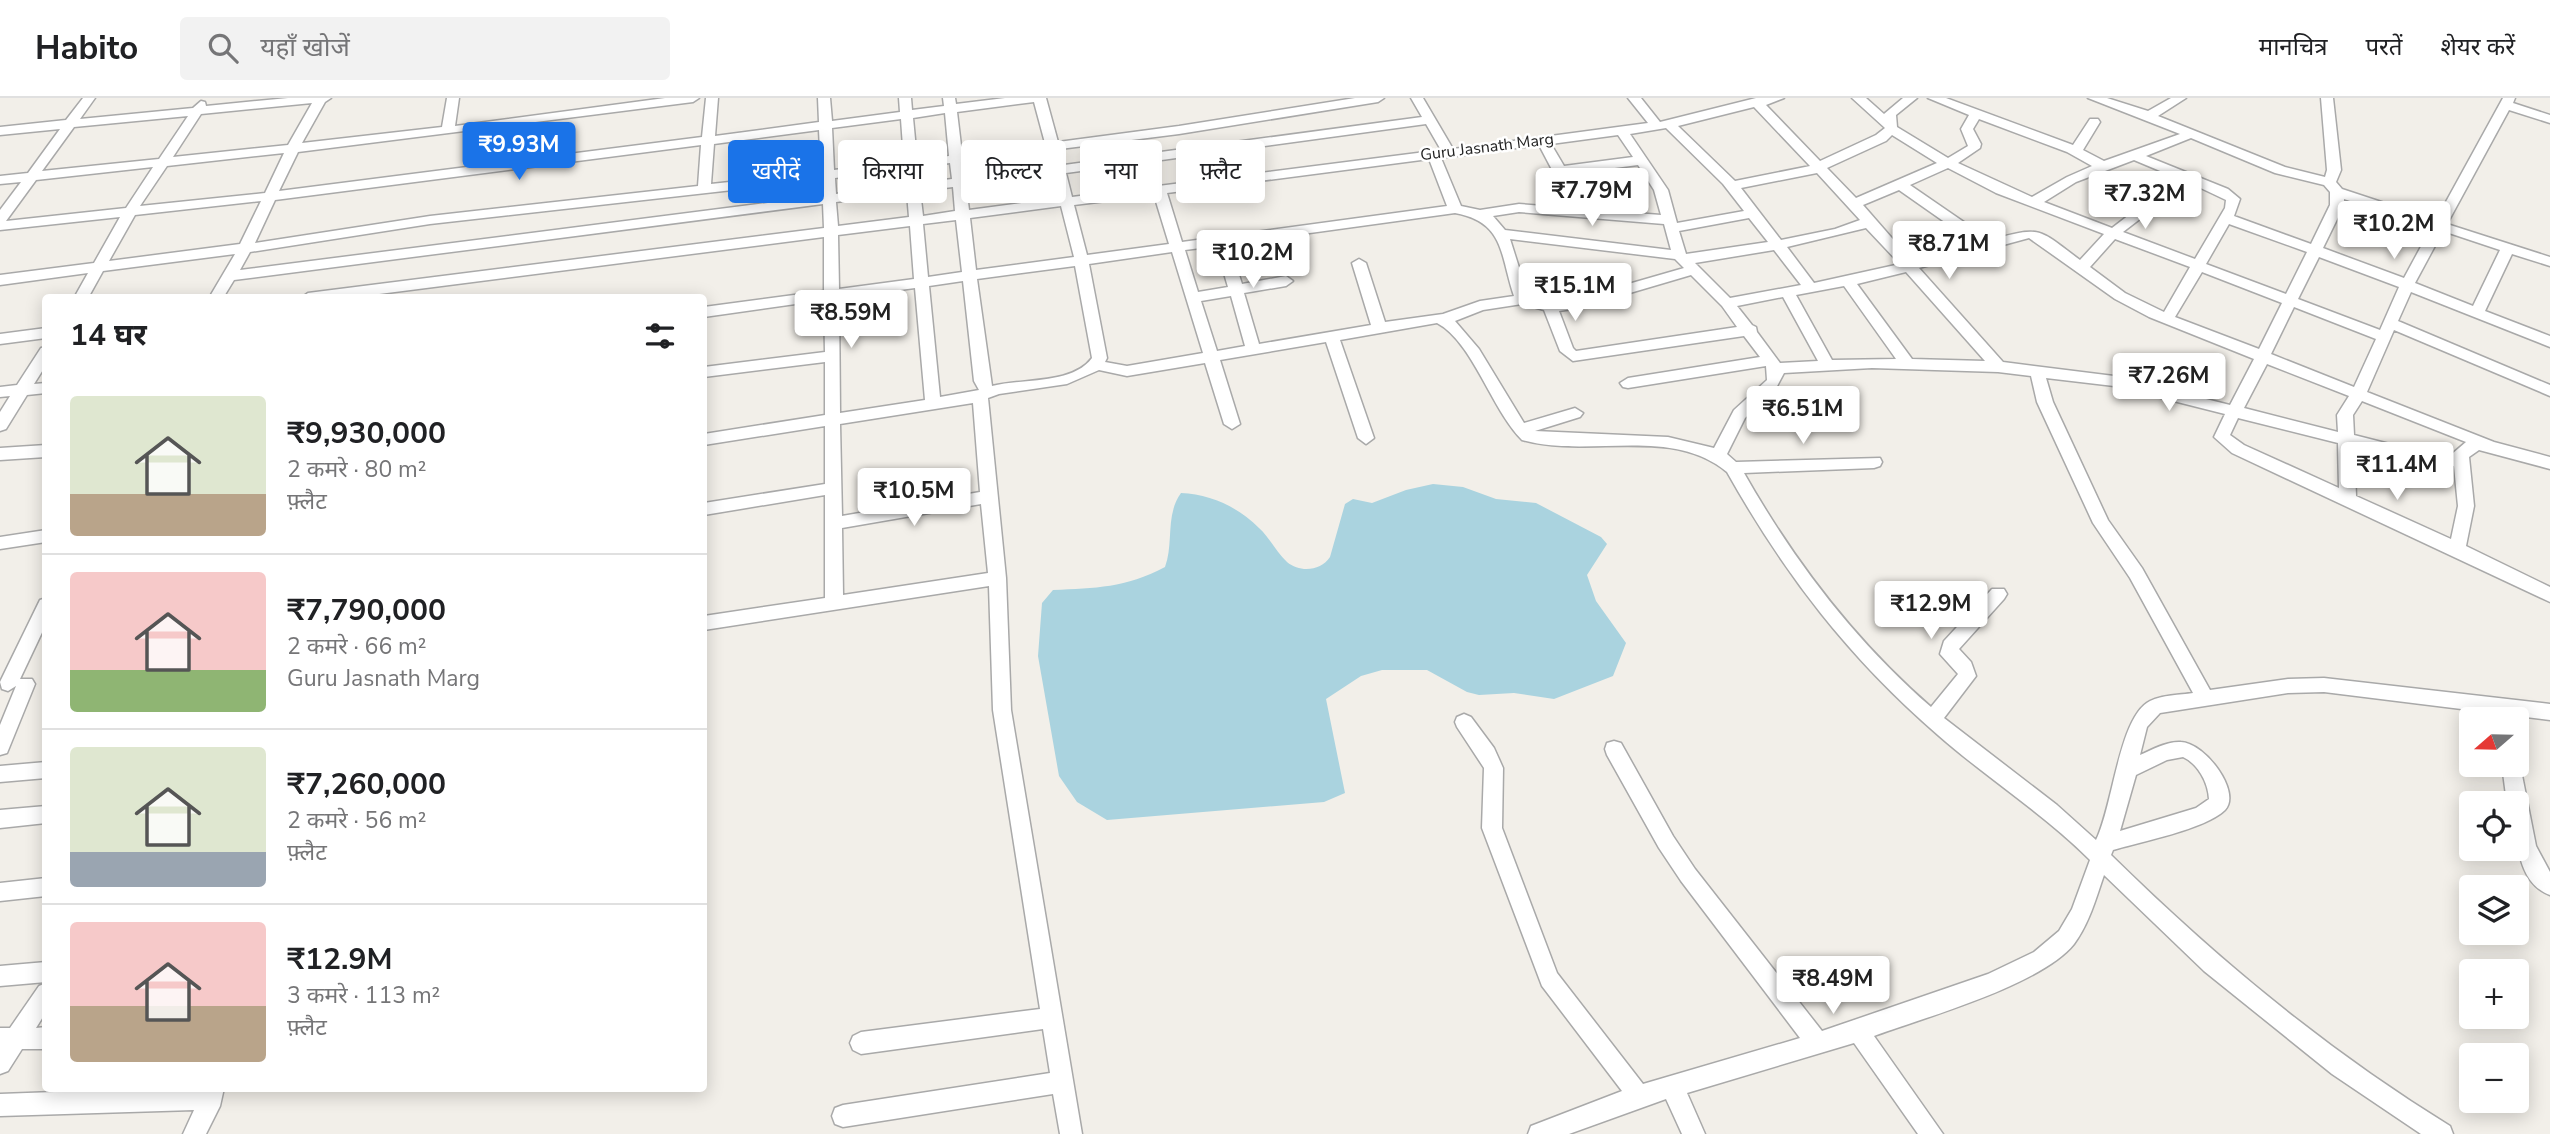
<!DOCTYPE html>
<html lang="hi">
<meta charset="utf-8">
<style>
body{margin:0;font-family:"Nunito Sans","Noto Sans Devanagari",sans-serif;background:#f2f2f2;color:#202124;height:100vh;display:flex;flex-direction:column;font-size:26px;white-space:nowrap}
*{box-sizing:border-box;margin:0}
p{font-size:23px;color:#757577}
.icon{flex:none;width:38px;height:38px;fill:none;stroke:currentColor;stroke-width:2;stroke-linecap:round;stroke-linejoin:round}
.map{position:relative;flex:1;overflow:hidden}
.drawer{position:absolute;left:42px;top:196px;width:665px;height:798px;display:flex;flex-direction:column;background:#fff;border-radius:7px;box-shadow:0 4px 18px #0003}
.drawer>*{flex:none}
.top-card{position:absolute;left:728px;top:42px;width:665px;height:63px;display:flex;gap:14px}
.needle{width:46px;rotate:250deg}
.buttons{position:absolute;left:2459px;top:609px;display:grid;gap:14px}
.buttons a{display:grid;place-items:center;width:70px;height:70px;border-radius:7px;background:#fff;box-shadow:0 4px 18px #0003;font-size:35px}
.price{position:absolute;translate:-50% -60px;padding:0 16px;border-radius:7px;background:#fff;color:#222;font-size:23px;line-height:46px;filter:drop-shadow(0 2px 4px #0008)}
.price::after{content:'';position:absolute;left:50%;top:42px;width:21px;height:16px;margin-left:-10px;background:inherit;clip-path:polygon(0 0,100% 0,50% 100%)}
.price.active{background:#1a73e8;color:#fff}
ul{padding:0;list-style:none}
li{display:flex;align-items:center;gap:21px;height:175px;padding:0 28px}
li+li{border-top:2px solid #e0e0e0}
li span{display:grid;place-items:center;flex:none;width:196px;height:140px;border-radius:7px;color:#555}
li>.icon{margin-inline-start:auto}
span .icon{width:84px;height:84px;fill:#fffc;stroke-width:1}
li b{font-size:30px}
h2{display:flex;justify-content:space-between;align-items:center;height:84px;padding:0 28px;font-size:30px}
.chip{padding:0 24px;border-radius:7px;background:#fff;box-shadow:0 4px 18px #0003;font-size:24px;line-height:63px}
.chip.active{background:#1a73e8;color:#fff}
header{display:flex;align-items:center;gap:42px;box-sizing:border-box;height:98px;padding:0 35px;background:#fff;border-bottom:2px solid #e0e0e0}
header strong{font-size:33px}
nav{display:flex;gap:38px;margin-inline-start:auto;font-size:24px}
.search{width:490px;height:63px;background:#f2f2f2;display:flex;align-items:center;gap:18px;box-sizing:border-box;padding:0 24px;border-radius:7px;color:#757577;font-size:26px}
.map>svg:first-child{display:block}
</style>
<header>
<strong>Habito</strong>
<div class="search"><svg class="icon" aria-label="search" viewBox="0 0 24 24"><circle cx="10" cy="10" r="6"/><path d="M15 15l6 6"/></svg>यहाँ खोजें</div>
<nav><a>मानचित्र</a><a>परतें</a><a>शेयर करें</a></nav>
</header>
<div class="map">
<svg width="2550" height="1036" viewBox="0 0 2550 1036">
<rect width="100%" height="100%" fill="#f2efe9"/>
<!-- water -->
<path fill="#aad3df" d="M 1433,386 L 1463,389 L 1496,401 L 1536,405 L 1601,439 L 1607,446 L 1587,477 L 1596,503 L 1626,545 L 1613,578 L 1554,601 L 1514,595 L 1479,597 L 1467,594 L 1427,572 L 1382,572 L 1361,578 L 1326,601 L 1345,695 L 1324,704 L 1107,722 L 1077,704 L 1059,678 L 1038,558 L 1042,505 L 1053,492 C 1096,490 1125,490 1165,469 C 1174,445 1165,417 1181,395 C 1210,396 1238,409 1259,430 C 1270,440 1276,454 1287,464 C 1300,475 1321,473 1330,459 L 1345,406 L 1353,401 L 1372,405 L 1406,392 Z"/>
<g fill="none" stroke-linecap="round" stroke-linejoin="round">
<!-- minor casing -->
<g stroke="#a9a9a9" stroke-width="3">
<g id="minor">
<path d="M 83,0 L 95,0 L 80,21 L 193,10 L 201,3 L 205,4 L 206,8 L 288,0 L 331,0 L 325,4 L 302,45 L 442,29 L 447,0 L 459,0 L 455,28 L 665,0 L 699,0 L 693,4 L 298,54 L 279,93 L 702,39 L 706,0 L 718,0 L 715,38 L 819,24 L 818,0 L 830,0 L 832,23 L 900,14 L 899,0 L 911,0 L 912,12 L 944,8 L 943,0 L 955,0 L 956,6 L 1005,0 L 1046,0 L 1058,44 L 1179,28 L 1355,0 L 1384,0 L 1378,4 L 1179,36 L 1060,51 L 1064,67 L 1422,19 L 1411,0 L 1423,0 L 1453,51 L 1648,25 L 1628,0 L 1641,0 L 1660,24 L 1756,0 L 1784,0 L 1766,7 L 1820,63 L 1876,37 L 1885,30 L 1852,0 L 1866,0 L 1884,16 L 1903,0 L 1917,0 L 1896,17 L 1897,29 L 1948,60 L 1968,48 L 1961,31 L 1969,17 L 1928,0 L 1946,0 L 2073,47 L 2090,21 L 2098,21 L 2100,24 L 2083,52 L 2104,63 L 2180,36 L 2088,0 L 2107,0 L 2148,13 L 2171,0 L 2186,0 L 2158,18 L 2285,69 L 2325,79 L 2327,72 L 2321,0 L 2333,0 L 2341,72 L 2336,84 L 2342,91 L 2436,122 L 2503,0 L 2515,0 L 2513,5 L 2550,17 L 2550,25 L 2509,12 L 2447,126 L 2550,159 L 2550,168 L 2512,156 L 2485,213 L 2550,238 L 2550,249 L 2411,194 L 2398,223 L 2550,287 L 2550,298 L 2394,232 L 2367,294 L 2494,344 L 2550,359 L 2550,371 L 2479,352 L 2469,359 L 2474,408 L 2466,448 L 2550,489 L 2550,504 L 2232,355 L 2214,339 L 2225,316 L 2114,288 L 2046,280 L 2053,304 L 2108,422 L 2142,470 L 2210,592 L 2288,581 L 2324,580 L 2550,606 L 2550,622 L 2324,594 L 2288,595 L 2160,615 L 2147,629 L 2140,657 C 2153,651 2168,643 2181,644 C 2205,645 2242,694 2225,712 C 2206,731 2140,744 2113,752 L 2111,757 C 2216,860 2325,951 2450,1028 L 2453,1036 L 2421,1036 L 2332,976 L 2204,873 L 2104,777 C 2096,800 2089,826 2074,846 C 2041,887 1926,919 1874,938 L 1943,1036 L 1918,1036 L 1854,945 L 1687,995 L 1705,1036 L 1682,1036 L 1666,1001 L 1569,1036 L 1528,1036 L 1531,1028 L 1622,993 L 1542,888 L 1482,730 L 1484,670 L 1457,629 L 1455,624 L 1457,619 L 1464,616 L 1471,619 L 1494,650 L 1503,670 L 1502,730 L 1557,875 L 1643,986 L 1800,940 L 1681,783 L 1659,750 L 1607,657 L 1605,651 L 1607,645 L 1614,643 L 1621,645 L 1673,738 L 1695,771 L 1822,933 L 1988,876 L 2034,854 L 2059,833 L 2072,811 L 2090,762 C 2043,715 1988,681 1938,637 C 1849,560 1785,477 1727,374 C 1670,327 1588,361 1522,342 C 1491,311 1473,244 1437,225 L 1340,242 L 1374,340 L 1366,346 L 1358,340 L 1326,244 L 1220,262 L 1240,326 L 1232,331 L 1224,326 L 1205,265 L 1127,278 L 1099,272 L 1067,286 L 999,296 L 988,300 L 1006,480 L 1011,612 L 1082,1036 L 1060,1036 L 1053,996 L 843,1029 L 835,1026 L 832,1018 L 835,1010 L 843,1007 L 1050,975 L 1043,931 L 861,956 L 853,952 L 850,945 L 853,938 L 861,934 L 1040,911 L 993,612 L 989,488 L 704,532 L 704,518 L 825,500 L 825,397 L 704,417 L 704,405 L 825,386 L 825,328 L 704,347 L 704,336 L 825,317 L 825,264 L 704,279 L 704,269 L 825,254 L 824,202 L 704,219 L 704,209 L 824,193 L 824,139 L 348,200 L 301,200 L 308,195 L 824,130 L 823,106 L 234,182 L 223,200 L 209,200 L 235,156 L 103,173 L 88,200 L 74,200 L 88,175 L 0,187 L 0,177 L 94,165 L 120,119 L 0,132 L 0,112 L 21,84 L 0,86 L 0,78 L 28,75 L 60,31 L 0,37 L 0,29 L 66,22 ZM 1034,4 L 1045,45 L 962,56 L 957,14 ZM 312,5 L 288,47 L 173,59 L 201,16 ZM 1754,9 L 1810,68 L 1735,83 L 1678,28 ZM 945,15 L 949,58 L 917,62 L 913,20 ZM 188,18 L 159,61 L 42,73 L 74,29 ZM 901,21 L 904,63 L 834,72 L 832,30 ZM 1979,21 L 2067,54 L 2092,68 L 2067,79 L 2032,99 L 1958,65 L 1980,50 L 1981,46 L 1973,31 ZM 1426,26 L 1441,52 L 1072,99 L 1066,75 ZM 1666,30 L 1723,86 L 1744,113 L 1677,125 L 1668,92 L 1630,36 ZM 819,32 L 821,74 L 711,86 L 714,46 ZM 1618,37 L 1633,59 L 1564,68 L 1551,46 ZM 1892,37 L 1937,65 L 1856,100 L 1827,70 L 1886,43 ZM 2191,40 L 2275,75 L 2324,87 L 2330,94 L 2330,107 L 2311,146 L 2234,118 L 2240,101 L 2228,91 L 2146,58 ZM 701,47 L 698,88 L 430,118 L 255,145 L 275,102 ZM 1539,47 L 1559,85 L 1566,89 L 1573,85 L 1568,76 L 1638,67 L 1654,92 L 1661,117 L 1519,106 L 1480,112 L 1461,108 L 1441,60 ZM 1047,53 L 1051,69 L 965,80 L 963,64 ZM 284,55 L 265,95 L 140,108 L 167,68 ZM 1429,61 L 1447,108 L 1182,144 L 1167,95 ZM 2134,62 L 2177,80 L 2112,130 L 2044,104 L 2076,84 ZM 950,65 L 952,81 L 919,85 L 918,69 ZM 153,69 L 126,110 L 6,123 L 36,82 ZM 1948,70 L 1996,95 L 2104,136 L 2080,162 C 2037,130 2042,128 1990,142 L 1910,87 ZM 905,71 L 906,87 L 836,96 L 835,80 ZM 1817,75 L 1860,122 L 1835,131 L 1781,142 L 1741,90 ZM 1053,77 L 1059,100 L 969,112 L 966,88 ZM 822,82 L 822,98 L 240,172 L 250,154 L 430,126 ZM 2188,84 L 2226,102 L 2225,110 L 2195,161 L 2123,134 ZM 953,89 L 955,113 L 923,118 L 920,93 ZM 1899,92 L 1976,146 L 1912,163 L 1863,107 ZM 907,95 L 909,119 L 838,128 L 836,104 ZM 1154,97 L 1169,146 L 1087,157 L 1074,107 ZM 2344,101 L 2431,130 L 2404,180 L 2323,150 L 2344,107 ZM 261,103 L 240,146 L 109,163 L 135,117 ZM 1061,108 L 1074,159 L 976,172 L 970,120 ZM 1519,114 L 1664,126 L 1671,152 L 1505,132 L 1493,118 ZM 1455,115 C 1505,124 1500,157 1514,198 L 1480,203 L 1443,216 L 1385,224 L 1366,165 L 1359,161 L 1352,165 L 1371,227 L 1259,246 L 1244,195 L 1286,188 L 1293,183 L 1286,178 L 1242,186 L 1229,146 ZM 1749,120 L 1768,144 L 1686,156 L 1679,133 ZM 956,122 L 962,174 L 928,179 L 923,126 ZM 2229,126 L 2307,154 L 2286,196 L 2206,166 ZM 910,128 L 914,181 L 839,191 L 838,137 ZM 1866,130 L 1900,166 L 1814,185 L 1787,149 ZM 2443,133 L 2500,152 L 2473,208 L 2415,185 ZM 2029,140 L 2115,201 L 2149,219 L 2254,261 L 2230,307 L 2114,278 L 2003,264 L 1919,170 ZM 1510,141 L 1675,161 L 1684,170 L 1573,202 L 1550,204 L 1528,198 ZM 2115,141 L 2190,169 L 2164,214 L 2125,195 L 2090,169 ZM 1216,148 L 1228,189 L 1198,194 L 1185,152 ZM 1774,152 L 1801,187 L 1730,200 L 1695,165 ZM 1172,154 L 1203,255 L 1127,268 L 1105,264 L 1107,260 L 1089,166 ZM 2319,159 L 2399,189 L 2380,232 L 2298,201 ZM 1075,168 L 1092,260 C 1072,287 1022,280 992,288 L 977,181 ZM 1906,174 L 1985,263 L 1912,261 L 1857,186 ZM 2202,174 L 2282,205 L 2259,251 L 2175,219 ZM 1691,177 L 1722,208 L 1737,229 L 1576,253 L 1573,250 L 1559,213 L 1579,210 ZM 963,183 L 974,283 L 979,292 L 940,299 L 929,188 ZM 1844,188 L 1896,261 L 1832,262 L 1796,197 ZM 915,190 L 925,302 L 840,315 L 839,200 ZM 1231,198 L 1245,248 L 1217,253 L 1201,203 ZM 1783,199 L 1818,263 L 1780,265 L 1757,234 L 1756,229 L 1752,227 L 1737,208 ZM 1522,206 L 1544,212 L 1560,253 L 1573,263 L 1744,238 L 1760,259 L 1628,280 L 1620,285 L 1623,289 L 1628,290 L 1766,268 L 1767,282 L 1734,312 L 1714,350 L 1668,339 L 1535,333 L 1580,319 L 1583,315 L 1575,310 L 1524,325 L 1479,251 L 1455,223 L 1483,212 ZM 2294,209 L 2376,241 L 2354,289 L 2271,256 ZM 2267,266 L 2349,298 L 2337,317 L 2338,334 L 2244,310 ZM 1872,270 L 1998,274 L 2031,278 L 2037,304 L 2093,425 L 2130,480 L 2193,595 C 2180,597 2162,597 2150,603 C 2119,618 2113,709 2096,742 L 2057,707 L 1944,620 L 1976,578 L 1971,564 L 1959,551 L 2004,501 L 2007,496 L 2004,491 L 1992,491 L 1944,543 L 1940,556 L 1958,576 L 1931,609 C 1854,542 1794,463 1744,375 L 1874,370 L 1880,368 L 1882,364 L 1880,360 L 1736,364 L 1727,356 L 1745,320 L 1775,292 L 1784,275 ZM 2362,303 L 2466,344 L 2452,356 L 2429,356 L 2354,337 L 2353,317 ZM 973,305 L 980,394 L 842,418 L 840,326 ZM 2238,320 L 2338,345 L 2339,390 L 2244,347 L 2230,337 ZM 2354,349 L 2429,368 L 2454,368 L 2458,408 L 2451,441 L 2356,398 ZM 981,406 L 988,475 L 843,497 L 842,430 ZM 2183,659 C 2198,666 2208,684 2209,701 L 2196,710 L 2120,733 L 2136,677 L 2167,662 Z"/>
<polygon points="46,230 46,240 0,246 0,236"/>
<polygon points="46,249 46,267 34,286 46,285 46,295 27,297 6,331 0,333 0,314 10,298 0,299 0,289 17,287 41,250"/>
<polygon points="46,347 46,359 0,362 0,350"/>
<polygon points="46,432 46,444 0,451 0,439"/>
<polygon points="46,500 46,526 20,581 32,581 35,586 7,655 0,657 0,627 16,588 8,593 2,591 0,584 40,502"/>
<path d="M 2516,661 L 2520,667 L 2536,748 L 2550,774 L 2550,797 C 2515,784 2516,736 2516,705 L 2507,705 L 2502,667 L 2516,667 Z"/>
<polygon points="46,664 46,680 0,684 0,668"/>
<polygon points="46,708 46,725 0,730 0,712"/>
<polygon points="46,780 46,798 0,803 0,785"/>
<polygon points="46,864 46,884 0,888 0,868"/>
<polygon points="46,885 46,914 36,930 46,929 46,951 22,951 8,973 0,976 0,930 10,930 39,888"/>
<polygon points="163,990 224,990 220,1008 206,1036 183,1036 194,1012 0,1018 0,996"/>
</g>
</g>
<!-- minor -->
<use href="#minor" fill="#fff" fill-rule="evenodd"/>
</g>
<g text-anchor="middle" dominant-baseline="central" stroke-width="5" stroke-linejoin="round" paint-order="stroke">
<!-- far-street labels -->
<g font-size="16" fill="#222" stroke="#fff">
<text transform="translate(1487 49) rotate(-7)">Guru Jasnath Marg</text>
</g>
</g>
</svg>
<div class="buttons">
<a><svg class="needle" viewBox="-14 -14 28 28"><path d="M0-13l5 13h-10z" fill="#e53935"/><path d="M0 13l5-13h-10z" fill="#757577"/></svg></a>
<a><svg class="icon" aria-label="locate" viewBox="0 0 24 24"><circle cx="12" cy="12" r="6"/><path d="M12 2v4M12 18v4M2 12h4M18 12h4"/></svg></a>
<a><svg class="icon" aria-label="layers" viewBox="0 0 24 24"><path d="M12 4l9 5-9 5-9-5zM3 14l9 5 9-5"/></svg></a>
<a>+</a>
<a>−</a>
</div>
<b class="price active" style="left:519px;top:84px">₹9.93M</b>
<b class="price" style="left:1592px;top:130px">₹7.79M</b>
<b class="price" style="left:2145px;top:133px">₹7.32M</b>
<b class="price" style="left:2394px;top:163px">₹10.2M</b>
<b class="price" style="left:1949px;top:183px">₹8.71M</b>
<b class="price" style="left:1253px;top:192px">₹10.2M</b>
<b class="price" style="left:1575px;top:225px">₹15.1M</b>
<b class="price" style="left:851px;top:252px">₹8.59M</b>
<b class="price" style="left:2169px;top:315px">₹7.26M</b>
<b class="price" style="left:1803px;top:348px">₹6.51M</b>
<b class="price" style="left:2397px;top:404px">₹11.4M</b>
<b class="price" style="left:914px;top:430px">₹10.5M</b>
<b class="price" style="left:1931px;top:543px">₹12.9M</b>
<b class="price" style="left:1833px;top:918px">₹8.49M</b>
<div class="top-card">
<a class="chip active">खरीदें</a>
<a class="chip">किराया</a>
<a class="chip">फ़िल्टर</a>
<a class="chip">नया</a>
<a class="chip">फ़्लैट</a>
</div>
<section class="drawer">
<h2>14 घर<svg class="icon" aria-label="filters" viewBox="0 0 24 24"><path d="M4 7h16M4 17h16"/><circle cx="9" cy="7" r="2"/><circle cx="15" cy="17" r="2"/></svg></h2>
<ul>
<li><span style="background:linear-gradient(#dfe7d0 70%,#b9a48a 0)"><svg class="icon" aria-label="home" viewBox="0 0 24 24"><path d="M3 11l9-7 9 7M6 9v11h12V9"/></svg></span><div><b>₹9,930,000</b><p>2 कमरे · 80 m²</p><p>फ़्लैट</p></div></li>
<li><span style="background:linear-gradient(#f6c9c9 70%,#8fb573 0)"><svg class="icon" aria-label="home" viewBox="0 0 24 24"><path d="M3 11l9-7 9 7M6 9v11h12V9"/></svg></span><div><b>₹7,790,000</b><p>2 कमरे · 66 m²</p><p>Guru Jasnath Marg</p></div></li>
<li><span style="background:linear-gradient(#dfe7d0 75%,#9aa5b1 0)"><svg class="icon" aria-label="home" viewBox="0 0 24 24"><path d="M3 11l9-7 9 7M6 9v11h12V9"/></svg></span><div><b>₹7,260,000</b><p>2 कमरे · 56 m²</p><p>फ़्लैट</p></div></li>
<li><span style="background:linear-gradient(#f6c9c9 60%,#b9a48a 0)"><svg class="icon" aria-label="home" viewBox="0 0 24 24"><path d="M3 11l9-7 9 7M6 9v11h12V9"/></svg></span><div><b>₹12.9M</b><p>3 कमरे · 113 m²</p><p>फ़्लैट</p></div></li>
</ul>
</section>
</div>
